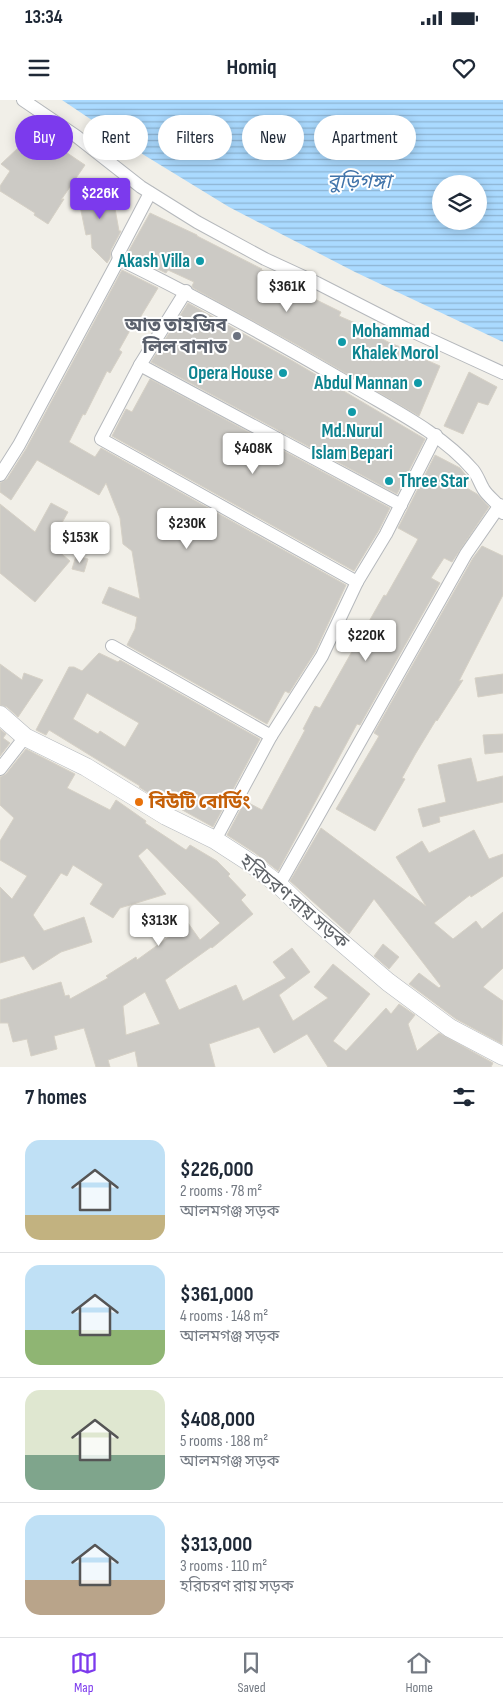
<!DOCTYPE html>
<meta charset="utf-8">
<style>
body{margin:0;font-family:"Sofia Sans Condensed","Noto Sans Bengali",sans-serif;background:#f2f2f3;color:#1f2937;height:100vh;display:flex;flex-direction:column;font-size:19px;white-space:nowrap}
*{box-sizing:border-box;margin:0}
p{font-size:16px;color:#747a83}
.icon{flex:none;width:28px;height:28px;fill:none;stroke:currentColor;stroke-width:2;stroke-linecap:round;stroke-linejoin:round}
.map{position:relative;height:967px;overflow:hidden}
.sheet{display:flex;flex-direction:column;background:#fff;flex:1}
.sheet>*{flex:none}
.guide{position:absolute;left:15px;top:15px;width:474px;height:45px;display:flex;gap:10px}
.controls{position:absolute;left:432px;top:75px;display:grid;gap:10px}
.controls a{display:grid;place-items:center;width:55px;height:55px;border-radius:50%;background:#fff;box-shadow:0 2px 12px #0003;font-size:25px}
.price{position:absolute;translate:-50% -42px;padding:0 11px;border-radius:5px;background:#fff;color:#222;font-size:16px;line-height:32px;filter:drop-shadow(0 1px 2px #0008)}
.price::after{content:'';position:absolute;left:50%;top:30px;width:15px;height:11px;margin-left:-8px;background:inherit;clip-path:polygon(0 0,100% 0,50% 100%)}
.price.on{background:#7c3aed;color:#fff}
ul{padding:0;list-style:none}
li{display:flex;align-items:center;gap:15px;height:125px;padding:0 25px}
li+li{border-top:1px solid #e0e1e3}
li span{display:grid;place-items:center;flex:none;width:140px;height:100px;border-radius:15px;color:#555}
li>.icon{margin-inline-start:auto}
span .icon{width:60px;height:60px;fill:#fffc;stroke-width:1}
li b{font-size:21px}
h2{display:flex;justify-content:space-between;align-items:center;height:60px;padding:0 25px;font-size:21px}
.pill{padding:0 18px;border-radius:22px;background:#fff;box-shadow:0 2px 12px #0003;font-size:18px;line-height:45px}
.pill.on{background:#7c3aed;color:#fff}
.status{display:flex;justify-content:space-between;align-items:center;height:35px;padding:0 25px;background:#fff;direction:ltr}
.status svg{height:14px;fill:currentColor}
header{display:flex;justify-content:space-between;align-items:center;height:65px;padding:0 25px;background:#fff;font-size:22px;font-weight:700}
.menu{display:flex;justify-content:space-around;align-items:center;height:70px;border-top:1px solid #e0e1e3;background:#fff;font-size:14px;color:#747a83}
.menu a{display:grid;justify-items:center;gap:2px}
.menu .on{color:#7c3aed}
.map>svg:first-child{display:block}
</style>
<div class="status"><b>13:34</b><svg viewBox="0 0 49 12"><path d="M0 12V9h3v3zM5 12V6h3v6zM10 12V3h3v9zM15 12V0h3v12zM26 1h20v11H26zM47 4h2v5h-2z"/></svg></div>
<header><svg class="icon" aria-label="menu" viewBox="0 0 24 24"><path d="M4 6h16M4 12h16M4 18h16"/></svg>Homiq<svg class="icon" aria-label="heart" viewBox="0 0 24 24"><path d="M12 20l-8-8c-3-5 5-10 8-4 3-6 11-1 8 4z"/></svg></header>
<div class="map">
<svg width="503" height="967" viewBox="0 0 503 967">
<defs>
<pattern id="water-rules" width="6" height="5" patternUnits="userSpaceOnUse" patternTransform="scale(1.25)"><rect width="6" height="5" fill="#aadaff"/><path d="M0 2.5h6" fill="none" stroke="#8eb4d2"/></pattern>
</defs>
<rect width="100%" height="100%" fill="#f1efe8"/>
<!-- water -->
<path fill="url(#water-rules)" fill-rule="evenodd" d="M 62,0 L 503,0 L 503,242 L 355,172 L 229,107 L 144,55 ZM 441,84 L 479,84 L 479,121 L 441,121 Z"/>
<!-- building -->
<g fill="#cccac5" stroke="#d6d1c6" fill-rule="evenodd">
<polygon points="42,36 85,65 61,100 64,99 48,124 34,115 35,113 0,91 0,86 10,71 1,64 18,48 29,56"/>
<polygon points="111,86 119,131 121,131 111,150 110,158 107,163 92,148 91,134 86,135 78,96"/>
<polygon points="150,113 197,135 197,136 262,169 261,170 282,180 280,182 341,212 339,216 362,226 361,228 390,243 411,251 410,253 440,266 419,316 299,246 193,188 192,186 194,182 168,170 166,173 127,154"/>
<polygon points="122,170 158,188 135,226 133,225 119,250 122,252 110,273 107,271 85,315 83,314 69,342 95,357 101,348 346,485 315,552 289,593 285,591 267,624 127,545 135,529 137,517 102,503 109,487 140,499 132,451 123,444 120,418 106,383 99,395 37,360 11,400 0,392 0,383 7,379 26,349"/>
<polygon points="188,203 291,260 425,339 397,394 151,262"/>
<polygon points="469,272 497,287 488,305 478,302 463,334 444,326"/>
<polygon points="150,279 390,408 379,430 354,471 112,336 126,309 132,312"/>
<polygon points="435,355 460,368 469,379 465,387 477,394 489,407 452,462 444,458 431,478 440,483 360,625 357,624 278,771 255,753 227,735 245,701 262,710 305,630 303,629 315,606 320,608 384,495 386,496 416,443 418,439 398,428"/>
<polygon points="51,403 68,412 50,444 70,461 35,502 0,473 0,404 35,432"/>
<polygon points="482,446 503,456 503,495 459,581 463,580 437,621 436,620 416,653 402,678 405,679 375,731 336,709 379,636 374,633 473,458"/>
<polygon points="76,456 88,459 84,472 72,469"/>
<path d="M 99,553 L 118,562 L 120,560 L 260,639 L 213,727 L 159,697 L 158,699 L 139,687 L 140,686 L 49,630 L 46,635 L 36,630 L 69,567 L 74,567 L 82,571 ZM 87,593 L 139,623 L 125,647 L 100,631 L 98,634 L 73,619 Z"/>
<polygon points="0,564 22,580 24,573 43,580 18,617 7,607 0,605"/>
<polygon points="503,574 503,593 478,597 475,578"/>
<polygon points="0,629 6,634 3,638 10,643 0,656"/>
<polygon points="503,634 503,652 485,654 483,635"/>
<path d="M 26,649 L 75,674 L 67,688 L 110,710 L 116,700 L 146,721 L 145,723 L 186,750 L 190,745 L 217,761 L 230,774 L 228,776 L 246,795 L 241,800 L 253,814 L 212,848 L 211,847 L 165,880 L 179,910 L 236,885 L 243,901 L 286,878 L 273,862 L 292,848 L 310,872 L 279,895 L 293,921 L 328,898 L 314,887 L 333,864 L 370,894 L 333,941 L 346,951 L 386,908 L 391,914 L 399,904 L 415,915 L 408,924 L 417,951 L 439,933 L 493,963 L 491,967 L 328,967 L 307,934 L 274,953 L 259,927 L 209,944 L 215,967 L 138,967 L 135,951 L 108,960 L 110,967 L 96,967 L 84,928 L 54,936 L 57,949 L 31,956 L 27,939 L 13,942 L 8,923 L 0,923 L 0,900 L 61,882 L 65,896 L 69,895 L 70,899 L 108,878 L 106,876 L 136,857 L 137,860 L 188,823 L 200,840 L 220,823 L 147,748 L 138,756 L 166,794 L 120,808 L 113,818 L 90,804 L 103,784 L 73,765 L 67,776 L 61,773 L 33,815 L 44,831 L 84,817 L 92,842 L 61,852 L 33,870 L 24,856 L 0,863 L 0,787 L 12,799 L 27,776 L 0,760 L 0,741 L 14,718 L 0,705 L 0,677 L 6,674 ZM 145,892 L 160,924 L 126,935 L 123,906 Z"/>
<polygon points="471,658 477,682 503,676 503,702 439,717 440,722 423,727 418,709 446,702 438,665"/>
<polygon points="321,728 426,806 396,757 422,741 429,753 474,730 489,759 503,754 503,776 471,797 470,795 434,823 453,839 476,821 482,829 503,812 503,868 483,887 503,901 502,944 456,919 409,884 419,873 439,888 441,886 374,799 349,834 290,781"/>
<polygon points="383,844 399,857 389,869 374,856"/>
</g>
<g fill="none" stroke-linecap="round" stroke-linejoin="round">
<!-- minor casing -->
<g stroke="#b5b8bc" stroke-width="14">
<g id="minor">
<polyline points="23,0 76,36 141,87 197,122 265,159 317,183 405,228 503,273"/>
<path d="M 150,93 L 118,154 L 119,159 C 199,198 276,241 353,286 C 395,311 441,333 473,370 C 478,376 480,384 484,390 C 490,399 499,403 503,413"/>
<polyline points="186,191 140,265 101,339 357,482"/>
<polyline points="140,265 401,405"/>
<polyline points="0,375 19,345 119,159"/>
<polyline points="112,546 271,636"/>
<polyline points="0,669 25,637"/>
<polyline points="215,740 271,636 322,556 357,482 386,434 436,335"/>
<polyline points="279,785 466,454 500,405"/>
</g>
</g>
<!-- secondary casing -->
<g stroke="#b6babf" stroke-width="19">
<polyline id="secondary" points="0,615 25,637 86,667 166,716 215,740 249,762 279,785 311,816 388,882 450,928 503,956"/>
</g>
<!-- minor -->
<use href="#minor" stroke="#fff" stroke-width="12"/>
<!-- secondary -->
<use href="#secondary" stroke="#fff" stroke-width="18"/>
</g>
<!-- markers -->
<g fill="#0f9aa8" stroke="#fff" stroke-width="2">
<circle cx="200" cy="161" r="5"/>
<circle cx="342" cy="242" r="5"/>
<circle cx="283" cy="273" r="5"/>
<circle cx="418" cy="283" r="5"/>
<circle cx="352" cy="312" r="5"/>
<circle cx="389" cy="381" r="5"/>
</g>
<circle fill="#6b7280" stroke="#fff" stroke-width="2" cx="237" cy="236" r="5"/>
<circle fill="#e8710a" stroke="#fff" stroke-width="2" cx="139" cy="702" r="5"/>
<g text-anchor="middle" dominant-baseline="central" stroke-width="4" stroke-linejoin="round" paint-order="stroke">
<!-- culture labels -->
<g font-size="19" font-weight="bold" fill="#0d838f" stroke="#fff" text-anchor="end">
<text x="190" y="161">Akash Villa</text>
<text x="352" y="231" text-anchor="start">Mohammad<tspan x="352" dy="22">Khalek Morol</tspan></text>
<text x="273" y="273">Opera House</text>
<text x="408" y="283">Abdul Mannan</text>
<text x="352" y="331" text-anchor="middle">Md.Nurul<tspan x="352" dy="22">Islam Bepari</tspan></text>
<text x="399" y="381" text-anchor="start">Three Star</text>
</g>
<!-- worship labels -->
<g font-size="19" font-weight="bold" fill="#5b616d" stroke="#fff" text-anchor="end">
<text x="227" y="225">আত তাহজিব<tspan x="227" dy="22">লিল বানাত</tspan></text>
</g>
<!-- food labels -->
<g font-size="19" font-weight="bold" fill="#c56008" stroke="#fff" text-anchor="start">
<text x="149" y="702">বিউটি বোর্ডিং</text>
</g>
<!-- street labels -->
<g font-size="19" fill="#5f6368" stroke="#fff">
<text transform="translate(294 802) rotate(40)">হরিচরণ রায় সড়ক</text>
</g>
<!-- water labels -->
<g font-size="20" font-style="italic" fill="#4174aa" stroke="#fff">
<text x="359" y="82">বুড়িগঙ্গা</text>
</g>
</g>
</svg>
<div class="controls">
<a><svg class="icon" aria-label="layers" viewBox="0 0 24 24"><path d="M12 4l9 5-9 5-9-5zM3 14l9 5 9-5"/></svg></a>
</div>
<b class="price on" style="left:100px;top:120px">$226K</b>
<b class="price" style="left:287px;top:213px">$361K</b>
<b class="price" style="left:253px;top:375px">$408K</b>
<b class="price" style="left:187px;top:450px">$230K</b>
<b class="price" style="left:80px;top:464px">$153K</b>
<b class="price" style="left:366px;top:562px">$220K</b>
<b class="price" style="left:159px;top:847px">$313K</b>
<div class="guide">
<a class="pill on">Buy</a>
<a class="pill">Rent</a>
<a class="pill">Filters</a>
<a class="pill">New</a>
<a class="pill">Apartment</a>
</div>
</div>
<section class="sheet">
<h2>7 homes<svg class="icon" aria-label="filters" viewBox="0 0 24 24"><path d="M4 7h16M4 17h16"/><circle cx="9" cy="7" r="2"/><circle cx="15" cy="17" r="2"/></svg></h2>
<ul>
<li><span style="background:linear-gradient(#bfe0f5 75%,#c2b280 0)"><svg class="icon" aria-label="home" viewBox="0 0 24 24"><path d="M3 11l9-7 9 7M6 9v11h12V9"/></svg></span><div><b>$226,000</b><p>2 rooms · 78 m²</p><p>আলমগঞ্জ সড়ক</p></div></li>
<li><span style="background:linear-gradient(#bfe0f5 65%,#8fb573 0)"><svg class="icon" aria-label="home" viewBox="0 0 24 24"><path d="M3 11l9-7 9 7M6 9v11h12V9"/></svg></span><div><b>$361,000</b><p>4 rooms · 148 m²</p><p>আলমগঞ্জ সড়ক</p></div></li>
<li><span style="background:linear-gradient(#dfe7d0 65%,#7fa58c 0)"><svg class="icon" aria-label="home" viewBox="0 0 24 24"><path d="M3 11l9-7 9 7M6 9v11h12V9"/></svg></span><div><b>$408,000</b><p>5 rooms · 188 m²</p><p>আলমগঞ্জ সড়ক</p></div></li>
<li><span style="background:linear-gradient(#bfe0f5 65%,#b9a48a 0)"><svg class="icon" aria-label="home" viewBox="0 0 24 24"><path d="M3 11l9-7 9 7M6 9v11h12V9"/></svg></span><div><b>$313,000</b><p>3 rooms · 110 m²</p><p>হরিচরণ রায় সড়ক</p></div></li>
</ul>
</section>
<nav class="menu">
<a class="on"><svg class="icon" aria-label="map" viewBox="0 0 24 24"><path d="M3 6l6-2 6 2 6-2v14l-6 2-6-2-6 2zM9 4v14M15 6v14"/></svg>Map</a>
<a><svg class="icon" aria-label="saved" viewBox="0 0 24 24"><path d="M7 4h10v16l-5-4-5 4z"/></svg>Saved</a>
<a><svg class="icon" aria-label="home" viewBox="0 0 24 24"><path d="M3 11l9-7 9 7M6 9v11h12V9"/></svg>Home</a>
</nav>
